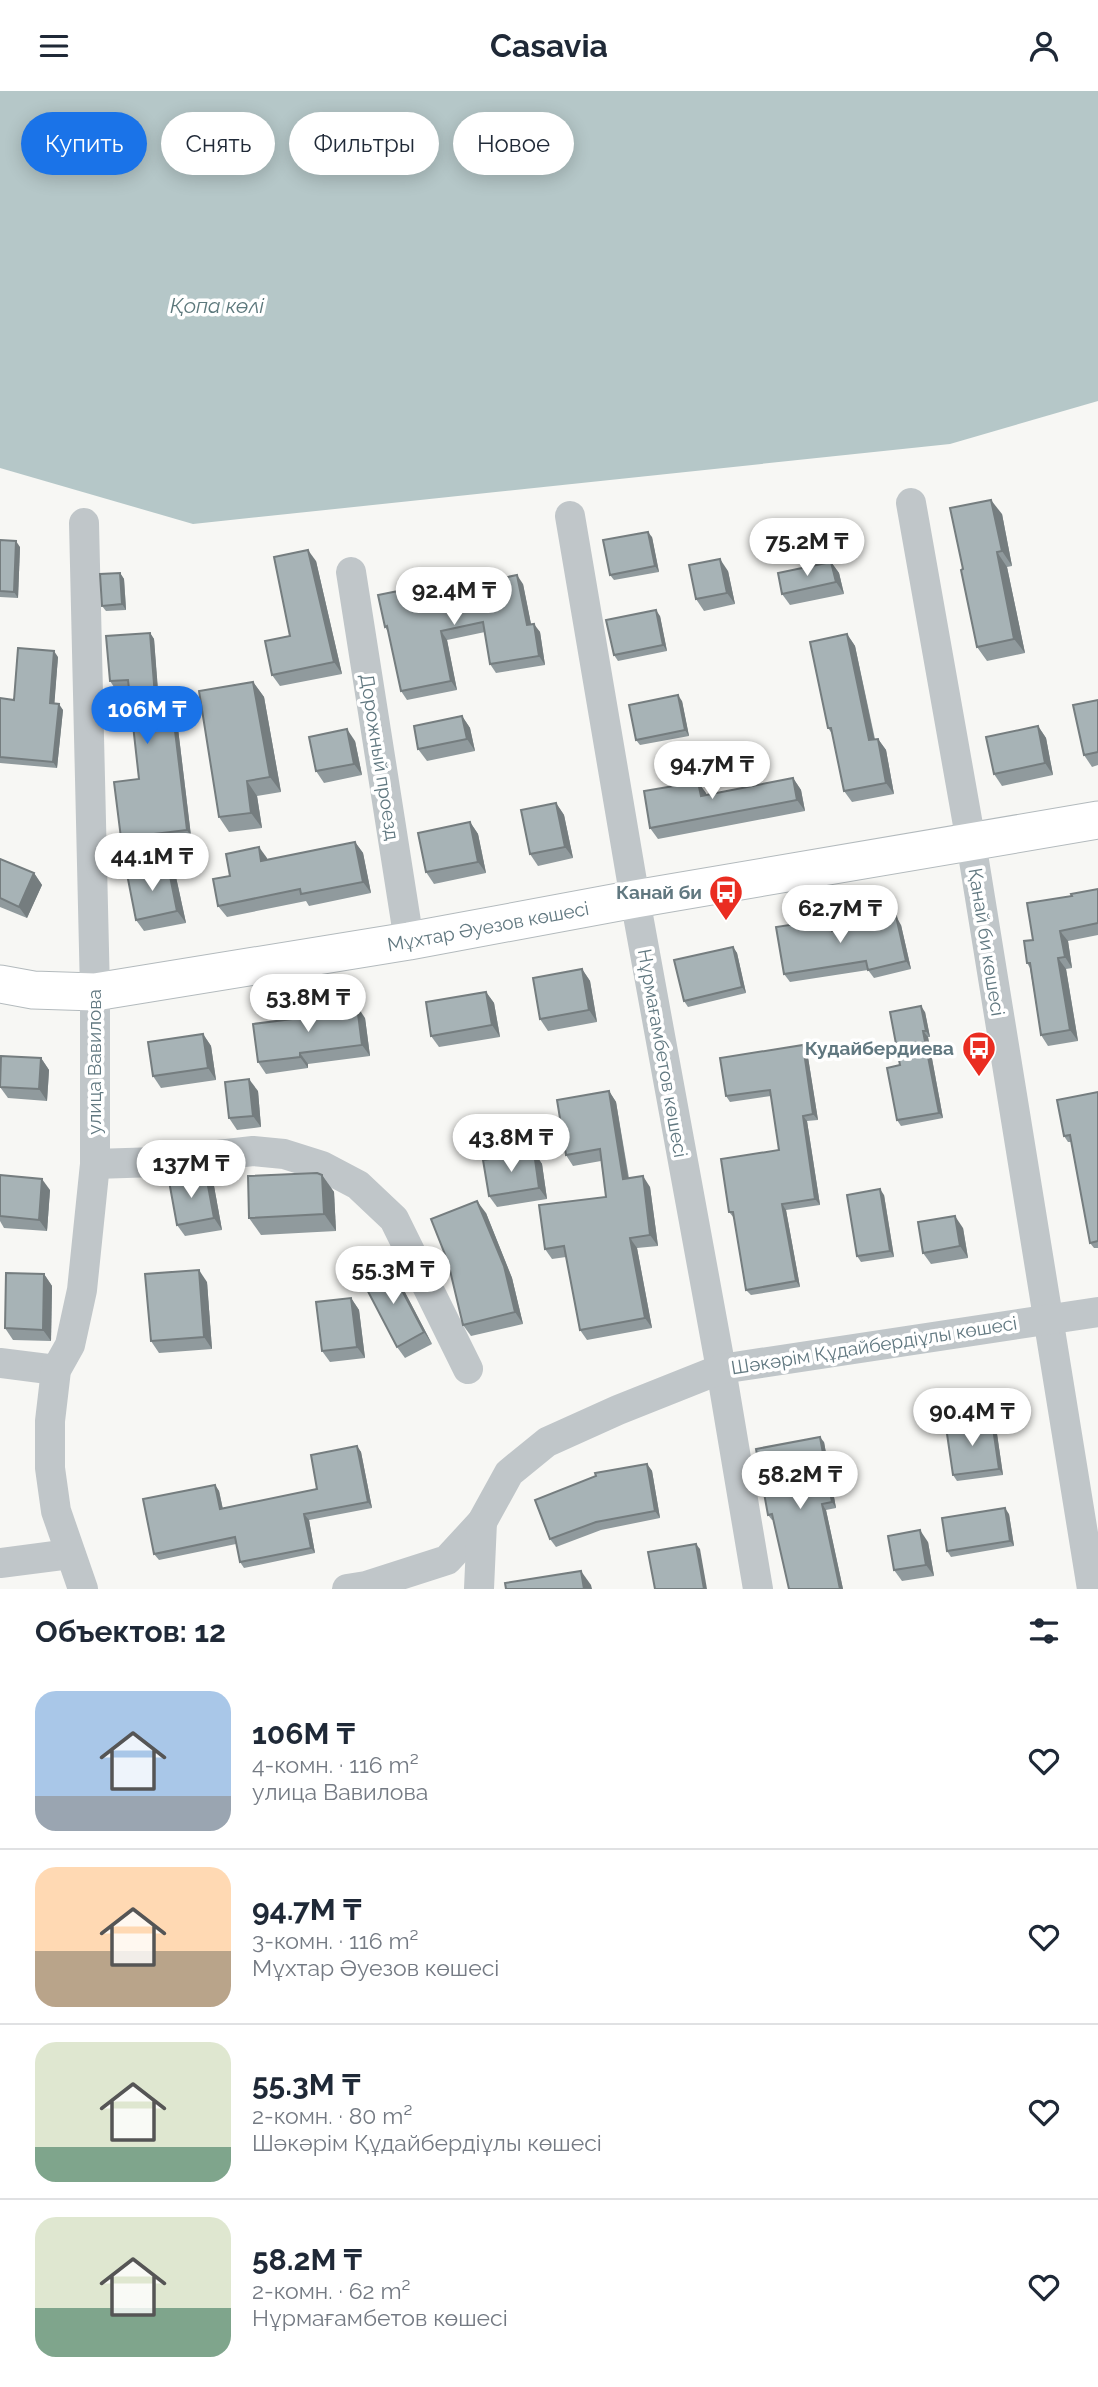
<!DOCTYPE html>
<html lang="ru">
<meta charset="utf-8">
<style>
body{margin:0;font-family:Raleway,sans-serif;background:#f2f2f3;color:#1f2937;height:100vh;display:flex;flex-direction:column;font-size:26px;white-space:nowrap}
*{box-sizing:border-box;margin:0}
p{font-size:23px;color:#747a83}
.icon{flex:none;width:38px;height:38px;fill:none;stroke:currentColor;stroke-width:2;stroke-linecap:round;stroke-linejoin:round}
.map{position:relative;height:1498px;overflow:hidden}
.details{display:flex;flex-direction:column;background:#fff;flex:1}
.details>*{flex:none}
.guide{position:absolute;left:21px;top:21px;width:700px;height:63px;display:flex;gap:14px}
.price{position:absolute;translate:-50% -60px;padding:0 16px;border-radius:24px;background:#fff;color:#222;font-size:23px;line-height:46px;filter:drop-shadow(0 2px 4px #0008)}
.price::after{content:'';position:absolute;left:50%;top:42px;width:21px;height:16px;margin-left:-10px;background:inherit;clip-path:polygon(0 0,100% 0,50% 100%)}
.price.active{background:#1a73e8;color:#fff}
ul{padding:0;list-style:none}
li{display:flex;align-items:center;gap:21px;height:175px;padding:0 35px}
li+li{border-top:2px solid #e0e1e3}
li span{display:grid;place-items:center;flex:none;width:196px;height:140px;border-radius:21px;color:#555}
li>.icon{margin-inline-start:auto}
span .icon{width:84px;height:84px;fill:#fffc;stroke-width:1}
li b{font-size:30px}
h2{display:flex;justify-content:space-between;align-items:center;height:84px;padding:0 35px;font-size:30px}
.tag{padding:0 24px;border-radius:32px;background:#fff;box-shadow:0 4px 18px #0003;font-size:24px;line-height:63px}
.tag.active{background:#1a73e8;color:#fff}
header{display:flex;justify-content:space-between;align-items:center;height:91px;padding:0 35px;background:#fff;font-size:32px;font-weight:700}
.map>svg:first-child{display:block}
</style>
<header><svg class="icon" aria-label="menu" viewBox="0 0 24 24"><path d="M4 6h16M4 12h16M4 18h16"/></svg>Casavia<svg class="icon" aria-label="person" viewBox="0 0 24 24"><circle cx="12" cy="8" r="4"/><path d="M4 21q1-7 8-7t8 7"/></svg></header>
<div class="map">
<svg width="1098" height="1498" viewBox="0 0 1098 1498">
<rect width="100%" height="100%" fill="#f7f7f4"/>
<!-- water -->
<polygon fill="#b5c7c8" points="0,0 1098,0 1098,310 950,353 193,433 0,377"/>
<g fill="none" stroke-linecap="round" stroke-linejoin="round">
<!-- major casing -->
<g stroke="#b3babd" stroke-width="39">
<g id="major">
<path id="s1" d="M 0,893 L 33,899 L 95,901 L 409,850 L 635,808 L 1098,729"/>
</g>
</g>
<!-- minor -->
<g stroke="#c0c6c9" stroke-width="30">
<polyline points="911,412 971,751 1092,1498"/>
<polyline points="570,425 635,808 721,1278 758,1498"/>
<polyline points="351,481 409,850"/>
<polyline points="95,1073 157,1071 253,1060 284,1063 322,1075 358,1094 394,1128 468,1278"/>
<polyline points="0,1272 56,1279"/>
<polyline points="0,1472 70,1463"/>
<polyline points="83,1498 56,1420 50,1377 50,1330 56,1279 70,1254 82,1199 95,1073 95,901 84,432"/>
<polyline points="347,1498 366,1495 447,1469 482,1431 509,1382 547,1351 618,1319 721,1278 1098,1221"/>
<polyline points="479,1498 482,1431"/>
</g>
<!-- major -->
<use href="#major" stroke="#fff" stroke-width="37"/>
</g>
<!-- wall -->
<g fill="#909a9d">
<polygon points="1002,423 1012,475 1007,476 1025,562 987,570 977,556 963,478"/>
<polygon points="652,446 659,481 614,489 610,484"/>
<polygon points="0,449 20,456 18,507 0,506"/>
<polygon points="316,470 342,583 280,595 272,584 290,545"/>
<polygon points="831,471 839,482 844,503 790,514 782,503"/>
<polygon points="728,480 735,513 704,520 696,508"/>
<polygon points="120,482 124,488 126,519 106,520 102,515"/>
<polygon points="523,493 531,533 540,541 545,574 496,582 490,573 485,541 447,549 457,599 407,609 401,600 389,542 385,536 428,494 434,501"/>
<polygon points="660,525 667,560 618,570 614,564"/>
<polygon points="150,542 154,548 159,617 172,615 176,621 191,745 125,753 121,747 139,688 128,595 114,596 110,590"/>
<polygon points="847,543 855,555 875,648 878,648 886,659 894,703 852,711 844,700 833,644 828,637"/>
<polygon points="58,566 54,613 63,619 57,677 0,672 0,607 14,609"/>
<polygon points="253,591 264,606 281,701 257,705 262,737 229,741 219,726"/>
<polygon points="1098,609 1098,674 1092,676 1084,664"/>
<polygon points="682,610 689,645 640,654 636,649"/>
<polygon points="462,625 470,637 475,660 427,670 418,658"/>
<polygon points="1038,635 1046,647 1053,684 1002,695 994,683"/>
<polygon points="355,650 362,684 324,692 316,680"/>
<polygon points="793,687 801,699 805,720 658,748 650,737 698,691 707,704"/>
<polygon points="556,712 564,724 573,767 538,775 530,763"/>
<polygon points="470,731 478,743 486,782 434,793 426,781"/>
<polygon points="355,751 363,762 371,802 309,815 306,810 227,826 218,815 230,785 267,767 267,769"/>
<polygon points="0,768 34,782 42,794 27,827 0,816"/>
<polygon points="176,786 186,832 144,840 136,829"/>
<polygon points="1098,798 1098,844 1068,850 1072,877 1066,878 1078,950 1048,955 1041,944 1030,877 1027,872 1033,849 1072,805"/>
<polygon points="830,828 836,836 836,839 901,834 911,878 874,887 868,879 790,891 784,883"/>
<polygon points="733,856 737,862 746,902 688,916 684,910"/>
<polygon points="582,878 590,890 597,931 548,940 540,928"/>
<polygon points="486,901 494,912 500,946 439,956 431,945"/>
<polygon points="925,921 930,946 928,946 943,1027 901,1035 897,1029 900,974"/>
<polygon points="365,927 370,965 308,973 308,977 266,983 258,971"/>
<polygon points="203,943 211,955 216,989 161,997 153,985"/>
<polygon points="803,954 807,960 818,1029 807,1030 820,1114 786,1119 800,1196 751,1204 746,1199 734,1127 729,1121 779,1059 771,1005 730,1011 726,1005"/>
<polygon points="41,967 49,979 47,1010 8,1007 0,996"/>
<polygon points="258,1000 261,1036 237,1039 229,1027"/>
<polygon points="609,1000 616,1011 629,1087 650,1096 658,1155 637,1157 652,1237 587,1249 580,1239 566,1166 552,1168 545,1158 606,1106 601,1070 573,1075 566,1064"/>
<polygon points="1098,1001 1098,1157 1094,1157 1090,1152 1071,1051 1068,1051 1064,1045"/>
<polygon points="534,1061 542,1073 547,1108 497,1116 489,1105"/>
<polygon points="0,1084 50,1099 47,1140 4,1137 0,1130"/>
<polygon points="322,1084 334,1101 336,1140 261,1144 249,1127"/>
<polygon points="214,1095 222,1139 185,1145 177,1134"/>
<polygon points="884,1104 894,1166 861,1171 857,1165"/>
<polygon points="486,1122 512,1187 523,1233 471,1245 463,1234"/>
<polygon points="963,1137 968,1167 931,1173 923,1162"/>
<polygon points="389,1175 397,1186 432,1253 405,1267 397,1256"/>
<polygon points="44,1183 52,1195 51,1250 13,1249 5,1237"/>
<polygon points="207,1191 212,1258 159,1262 151,1250"/>
<polygon points="351,1207 359,1219 365,1267 330,1271 322,1260"/>
<polygon points="992,1330 996,1336 1003,1384 957,1390 953,1384"/>
<polygon points="824,1351 836,1417 826,1419 843,1498 789,1498 774,1429 772,1429 768,1424"/>
<polygon points="357,1355 361,1361 372,1417 309,1429 315,1462 244,1477 240,1471 236,1453 159,1469 154,1463 215,1394 219,1400 223,1418 317,1398"/>
<polygon points="647,1373 652,1380 660,1427 601,1439 556,1456 550,1448"/>
<polygon points="1009,1423 1014,1455 951,1466 947,1460"/>
<polygon points="928,1451 934,1485 902,1490 894,1479"/>
</g>
<!-- shaded-wall -->
<g fill="#757d7f">
<polygon points="991,409 1002,423 1012,475 1002,460"/>
<polygon points="648,441 652,446 659,481 655,475"/>
<polygon points="16,450 20,456 18,507 14,501"/>
<polygon points="308,459 316,470 342,583 334,571"/>
<polygon points="997,461 1007,476 1025,562 1014,548"/>
<polygon points="720,468 728,480 735,513 727,502"/>
<polygon points="831,471 839,482 844,503 836,491"/>
<polygon points="120,482 124,488 126,519 122,513"/>
<polygon points="517,484 523,493 533,543 527,534"/>
<polygon points="656,519 660,525 667,560 663,554"/>
<polygon points="534,533 540,541 545,574 539,565"/>
<polygon points="441,540 447,549 457,599 451,590"/>
<polygon points="150,542 154,548 160,624 156,618"/>
<polygon points="847,543 855,555 877,661 869,649"/>
<polygon points="54,560 58,566 54,618 50,612"/>
<polygon points="253,591 264,606 281,701 270,686"/>
<polygon points="678,604 682,610 689,645 685,639"/>
<polygon points="59,613 63,619 57,677 53,671"/>
<polygon points="172,615 176,621 191,745 187,739"/>
<polygon points="462,625 470,637 475,660 467,648"/>
<polygon points="1038,635 1046,647 1053,684 1045,672"/>
<polygon points="347,638 355,650 362,684 354,673"/>
<polygon points="878,648 886,659 894,703 886,692"/>
<polygon points="793,687 801,699 805,720 797,709"/>
<polygon points="247,690 257,705 262,737 251,722"/>
<polygon points="698,691 706,702 709,717 701,705"/>
<polygon points="556,712 564,724 573,767 565,756"/>
<polygon points="470,731 478,743 486,782 478,771"/>
<polygon points="355,751 363,762 371,802 363,791"/>
<polygon points="259,756 267,767 269,782 261,770"/>
<polygon points="168,775 176,786 186,832 177,820"/>
<polygon points="34,782 42,794 27,827 19,816"/>
<polygon points="896,825 901,834 911,878 906,870"/>
<polygon points="830,828 836,836 838,848 832,840"/>
<polygon points="1060,840 1068,850 1072,877 1065,866"/>
<polygon points="733,856 737,862 746,902 742,896"/>
<polygon points="1058,867 1066,878 1078,950 1070,939"/>
<polygon points="582,878 590,890 597,931 589,919"/>
<polygon points="486,901 494,912 500,946 492,934"/>
<polygon points="357,915 365,927 370,965 362,954"/>
<polygon points="921,915 925,921 930,946 926,940"/>
<polygon points="923,940 928,946 943,1027 939,1022"/>
<polygon points="203,943 211,955 216,989 208,977"/>
<polygon points="803,954 807,960 818,1029 813,1023"/>
<polygon points="300,962 308,973 308,977 300,966"/>
<polygon points="41,967 49,979 47,1010 39,998"/>
<polygon points="249,988 258,1000 261,1036 253,1025"/>
<polygon points="609,1000 616,1011 630,1098 623,1088"/>
<polygon points="803,1025 807,1030 820,1114 815,1108"/>
<polygon points="534,1061 542,1073 547,1108 539,1097"/>
<polygon points="206,1084 214,1095 222,1139 214,1127"/>
<polygon points="322,1084 334,1101 336,1140 324,1123"/>
<polygon points="643,1085 650,1096 658,1155 650,1144"/>
<polygon points="42,1088 50,1099 47,1140 39,1129"/>
<polygon points="880,1098 884,1104 894,1166 890,1160"/>
<polygon points="477,1110 486,1122 512,1187 523,1233 515,1221"/>
<polygon points="782,1113 786,1119 800,1196 796,1190"/>
<polygon points="955,1125 963,1137 968,1167 960,1155"/>
<polygon points="630,1147 637,1157 652,1237 645,1227"/>
<polygon points="389,1175 397,1186 432,1253 424,1241"/>
<polygon points="199,1179 207,1191 212,1258 204,1246"/>
<polygon points="44,1183 52,1195 51,1250 43,1239"/>
<polygon points="351,1207 359,1219 365,1267 357,1256"/>
<polygon points="992,1330 996,1336 1003,1384 999,1378"/>
<polygon points="820,1346 824,1351 836,1417 832,1411"/>
<polygon points="357,1355 361,1361 372,1417 368,1411"/>
<polygon points="647,1373 652,1380 660,1427 655,1420"/>
<polygon points="215,1394 219,1400 224,1424 220,1418"/>
<polygon points="822,1413 826,1419 843,1498 840,1498"/>
<polygon points="1005,1417 1009,1423 1014,1455 1010,1450"/>
<polygon points="304,1423 309,1429 315,1462 311,1457"/>
<polygon points="920,1439 928,1451 934,1485 926,1474"/>
<polygon points="696,1453 700,1458 707,1498 704,1498"/>
<polygon points="581,1480 591,1494 592,1498 584,1498"/>
</g>
<!-- building -->
<g fill="#a7b3b6" stroke="#757d7f" stroke-width="2">
<polygon points="991,409 1002,460 997,461 1014,548 977,556 961,479 963,478 950,417"/>
<polygon points="648,441 655,475 610,484 603,449"/>
<polygon points="0,449 16,450 14,501 0,500"/>
<polygon points="308,459 334,571 272,584 265,550 290,545 274,466"/>
<polygon points="720,468 727,502 696,508 689,474"/>
<polygon points="831,471 836,491 782,503 778,482"/>
<polygon points="120,482 122,513 102,515 100,483"/>
<polygon points="517,484 527,534 534,533 539,565 490,573 483,531 441,540 451,590 401,600 387,535 385,536 378,504 428,494 430,502"/>
<polygon points="656,519 663,554 614,564 606,529"/>
<polygon points="150,542 156,618 172,615 187,739 121,747 114,691 139,688 128,589 110,590 106,545"/>
<polygon points="847,543 869,649 878,648 886,692 844,700 831,637 828,637 810,551"/>
<polygon points="18,557 54,560 50,612 59,613 53,671 0,666 0,607 14,609"/>
<polygon points="253,591 270,686 247,690 251,722 219,726 199,600"/>
<polygon points="678,604 685,639 636,649 629,614"/>
<polygon points="1098,609 1098,661 1084,664 1073,614"/>
<polygon points="462,625 467,648 418,658 414,635"/>
<polygon points="1038,635 1045,672 994,683 986,646"/>
<polygon points="347,638 354,673 316,680 309,646"/>
<polygon points="793,687 797,709 650,737 644,700 698,691 701,705"/>
<polygon points="556,712 565,756 530,763 521,719"/>
<polygon points="470,731 478,771 426,781 418,742"/>
<polygon points="355,751 363,791 301,803 300,798 218,815 213,788 230,785 226,763 259,756 261,770"/>
<polygon points="0,768 34,782 19,816 0,807"/>
<polygon points="168,775 177,820 136,829 127,783"/>
<polygon points="1098,798 1098,832 1060,840 1065,866 1058,867 1070,939 1041,944 1030,872 1027,872 1024,850 1033,849 1027,812 1072,805 1071,803"/>
<polygon points="896,825 906,870 868,879 866,870 784,883 776,836 830,828 832,840"/>
<polygon points="733,856 742,896 684,910 674,869"/>
<polygon points="582,878 589,919 540,928 533,887"/>
<polygon points="486,901 492,934 431,945 426,911"/>
<polygon points="357,915 362,954 300,962 300,966 258,971 253,933 316,925 315,921"/>
<polygon points="921,915 926,940 923,940 939,1022 897,1029 887,977 900,974 890,921"/>
<polygon points="203,943 208,977 153,985 148,951"/>
<polygon points="803,954 813,1023 803,1025 815,1108 782,1113 796,1190 746,1199 733,1121 729,1121 721,1068 779,1059 770,999 726,1005 720,967"/>
<polygon points="1,965 41,967 39,998 0,996"/>
<polygon points="249,988 253,1025 229,1027 225,991"/>
<polygon points="609,1000 623,1088 643,1085 650,1144 630,1147 645,1227 580,1239 564,1155 545,1158 539,1114 606,1106 600,1058 566,1064 557,1009"/>
<polygon points="1098,1001 1098,1150 1090,1152 1070,1044 1064,1045 1057,1009"/>
<polygon points="534,1061 539,1097 489,1105 483,1069"/>
<polygon points="317,1082 322,1084 324,1123 249,1127 248,1085"/>
<polygon points="0,1084 42,1088 39,1129 0,1125"/>
<polygon points="206,1084 214,1127 177,1134 169,1090"/>
<polygon points="880,1098 890,1160 857,1165 847,1104"/>
<polygon points="477,1110 504,1175 515,1221 463,1234 448,1171 431,1128"/>
<polygon points="955,1125 960,1155 923,1162 918,1131"/>
<polygon points="389,1175 424,1241 397,1256 362,1189"/>
<polygon points="199,1179 204,1246 151,1250 145,1183"/>
<polygon points="6,1182 44,1183 43,1239 5,1237"/>
<polygon points="351,1207 357,1256 322,1260 316,1211"/>
<polygon points="992,1330 999,1378 953,1384 946,1336"/>
<polygon points="820,1346 832,1411 822,1413 840,1498 789,1498 772,1423 768,1424 756,1358"/>
<polygon points="357,1355 368,1411 304,1423 311,1457 240,1471 235,1446 154,1463 143,1408 215,1394 220,1418 317,1398 311,1364"/>
<polygon points="647,1373 655,1420 596,1431 550,1448 535,1409 596,1385 595,1382"/>
<polygon points="1005,1417 1010,1450 947,1460 942,1427"/>
<polygon points="920,1439 926,1474 894,1479 888,1445"/>
<polygon points="696,1453 704,1498 655,1498 648,1461"/>
<polygon points="581,1480 584,1498 506,1498 505,1492"/>
</g>
<!-- icons -->
<defs>
<g id="bus-pin" transform="scale(1.75)"><path d="M0 17L-7.5 6A9.5 9.5 0 1 1 7.5 6Z" fill="#ea2d21" stroke="#fff"/><path d="M-5-6H5V4H4V6H2V4H-2V6H-4V4H-5ZM-3.5-4V0h7V-4ZM-3.5 1.2v1.5H-2V1.2ZM2 1.2v1.5H3.5V1.2Z" fill="#fff"/></g>
</defs>
<g fill-rule="evenodd">
<use href="#bus-pin" x="726" y="801"/>
<use href="#bus-pin" x="979" y="957"/>
</g>
<g text-anchor="middle" dominant-baseline="central" stroke-width="7" stroke-linejoin="round" paint-order="stroke">
<!-- street labels -->
<g font-size="19" fill="#617880" stroke="#fff">
<text transform="translate(380 666) rotate(81)">Дорожный проезд</text>
<text stroke="none"><textPath href="#s1" startOffset="494">Мұхтар Әуезов көшесі</textPath></text>
<text transform="translate(987 851) rotate(81)">Қанай би көшесі</text>
<text transform="translate(663 962) rotate(80)">Нұрмағамбетов көшесі</text>
<text transform="translate(94 971) rotate(-90)">улица Вавилова</text>
<text transform="translate(874 1254) rotate(-9)">Шәкәрім Құдайбердіұлы көшесі</text>
</g>
<!-- poi labels -->
<g font-size="19" font-weight="bold" fill="#617880" stroke="#fff" text-anchor="end">
<text x="702" y="801">Канай би</text>
<text x="954" y="957">Кудайбердиева</text>
</g>
<!-- water labels -->
<g font-size="21" font-style="italic" fill="#5c787c" stroke="#fff">
<text x="217" y="214">Қопа көлі</text>
</g>
</g>
</svg>
<b class="price" style="left:807px;top:487px">75.2M ₸</b>
<b class="price" style="left:454px;top:536px">92.4M ₸</b>
<b class="price active" style="left:147px;top:655px">106M ₸</b>
<b class="price" style="left:712px;top:710px">94.7M ₸</b>
<b class="price" style="left:152px;top:802px">44.1M ₸</b>
<b class="price" style="left:840px;top:854px">62.7M ₸</b>
<b class="price" style="left:308px;top:943px">53.8M ₸</b>
<b class="price" style="left:511px;top:1083px">43.8M ₸</b>
<b class="price" style="left:191px;top:1109px">137M ₸</b>
<b class="price" style="left:393px;top:1215px">55.3M ₸</b>
<b class="price" style="left:972px;top:1357px">90.4M ₸</b>
<b class="price" style="left:800px;top:1420px">58.2M ₸</b>
<div class="guide">
<a class="tag active">Купить</a>
<a class="tag">Снять</a>
<a class="tag">Фильтры</a>
<a class="tag">Новое</a>
</div>
</div>
<section class="details">
<h2>Объектов: 12<svg class="icon" aria-label="filters" viewBox="0 0 24 24"><path d="M4 7h16M4 17h16"/><circle cx="9" cy="7" r="2"/><circle cx="15" cy="17" r="2"/></svg></h2>
<ul>
<li><span style="background:linear-gradient(#a9c7e8 75%,#9aa5b1 0)"><svg class="icon" aria-label="home" viewBox="0 0 24 24"><path d="M3 11l9-7 9 7M6 9v11h12V9"/></svg></span><div><b>106M ₸</b><p>4-комн. · 116 m²</p><p>улица Вавилова</p></div><svg class="icon" aria-label="heart" viewBox="0 0 24 24"><path d="M12 20l-8-8c-3-5 5-10 8-4 3-6 11-1 8 4z"/></svg></li>
<li><span style="background:linear-gradient(#ffd9b3 60%,#b9a48a 0)"><svg class="icon" aria-label="home" viewBox="0 0 24 24"><path d="M3 11l9-7 9 7M6 9v11h12V9"/></svg></span><div><b>94.7M ₸</b><p>3-комн. · 116 m²</p><p>Мұхтар Әуезов көшесі</p></div><svg class="icon" aria-label="heart" viewBox="0 0 24 24"><path d="M12 20l-8-8c-3-5 5-10 8-4 3-6 11-1 8 4z"/></svg></li>
<li><span style="background:linear-gradient(#dfe7d0 75%,#7fa58c 0)"><svg class="icon" aria-label="home" viewBox="0 0 24 24"><path d="M3 11l9-7 9 7M6 9v11h12V9"/></svg></span><div><b>55.3M ₸</b><p>2-комн. · 80 m²</p><p>Шәкәрім Құдайбердіұлы көшесі</p></div><svg class="icon" aria-label="heart" viewBox="0 0 24 24"><path d="M12 20l-8-8c-3-5 5-10 8-4 3-6 11-1 8 4z"/></svg></li>
<li><span style="background:linear-gradient(#dfe7d0 65%,#7fa58c 0)"><svg class="icon" aria-label="home" viewBox="0 0 24 24"><path d="M3 11l9-7 9 7M6 9v11h12V9"/></svg></span><div><b>58.2M ₸</b><p>2-комн. · 62 m²</p><p>Нұрмағамбетов көшесі</p></div><svg class="icon" aria-label="heart" viewBox="0 0 24 24"><path d="M12 20l-8-8c-3-5 5-10 8-4 3-6 11-1 8 4z"/></svg></li>
</ul>
</section>
